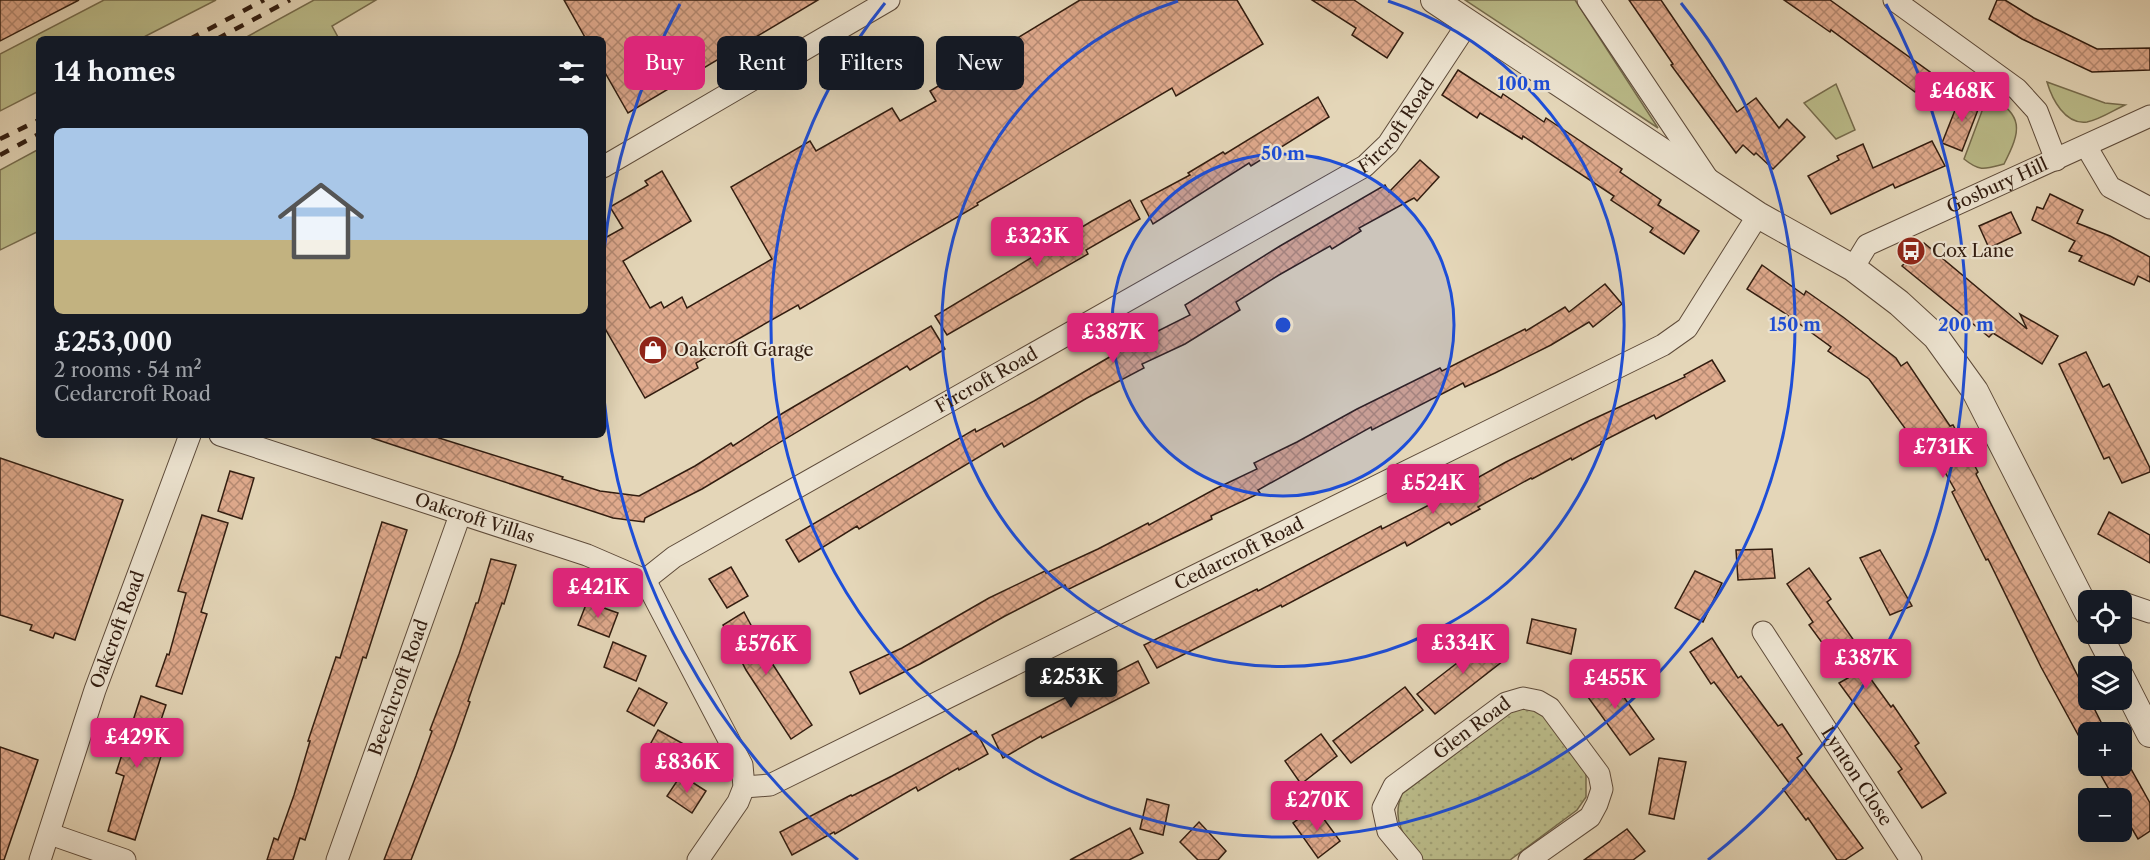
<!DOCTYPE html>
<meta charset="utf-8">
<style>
body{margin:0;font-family:"Libre Caslon Text",serif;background:#242831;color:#f1f3f6;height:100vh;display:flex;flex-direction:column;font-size:22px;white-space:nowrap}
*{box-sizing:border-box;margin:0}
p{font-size:20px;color:#9ea1a6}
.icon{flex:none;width:33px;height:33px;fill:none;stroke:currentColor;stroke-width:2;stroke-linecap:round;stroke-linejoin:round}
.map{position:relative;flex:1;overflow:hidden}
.side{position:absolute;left:36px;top:36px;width:570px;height:402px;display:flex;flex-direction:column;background:#171b24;border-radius:9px;box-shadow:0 6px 24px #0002}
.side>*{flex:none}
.banner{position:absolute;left:624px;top:36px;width:570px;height:54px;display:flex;gap:12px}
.buttons{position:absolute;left:2078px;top:590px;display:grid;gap:12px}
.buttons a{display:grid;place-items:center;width:54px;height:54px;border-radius:9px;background:#171b24;box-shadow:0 6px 24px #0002;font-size:30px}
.price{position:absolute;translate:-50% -51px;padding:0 14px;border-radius:6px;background:#db2777;color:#fff;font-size:20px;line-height:39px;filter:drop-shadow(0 2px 3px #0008)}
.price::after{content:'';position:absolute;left:50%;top:36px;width:18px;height:14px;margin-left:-9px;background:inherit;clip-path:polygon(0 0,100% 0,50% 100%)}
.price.selected{background:#222;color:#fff}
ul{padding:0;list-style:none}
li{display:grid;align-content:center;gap:12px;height:318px;padding:0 18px}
li span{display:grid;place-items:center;height:186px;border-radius:9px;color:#555}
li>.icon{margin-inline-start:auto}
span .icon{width:108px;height:108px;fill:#fffc;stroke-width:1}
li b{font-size:26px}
h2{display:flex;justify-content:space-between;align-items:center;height:72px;padding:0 18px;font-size:26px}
.chip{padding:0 21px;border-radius:9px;background:#171b24;box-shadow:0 6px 24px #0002;font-size:21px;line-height:54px}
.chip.selected{background:#db2777;color:#fff}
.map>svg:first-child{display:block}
</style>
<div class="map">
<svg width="2150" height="860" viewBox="0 0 2150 860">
<defs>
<pattern id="park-dots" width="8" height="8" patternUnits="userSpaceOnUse" patternTransform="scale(1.5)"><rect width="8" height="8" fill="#bbbc8a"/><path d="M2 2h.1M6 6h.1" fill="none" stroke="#a1a176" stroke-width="1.8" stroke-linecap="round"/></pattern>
<pattern id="building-cross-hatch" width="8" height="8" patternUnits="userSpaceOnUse" patternTransform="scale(1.5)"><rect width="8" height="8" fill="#e0aa8d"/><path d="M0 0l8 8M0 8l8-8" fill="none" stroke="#b68a72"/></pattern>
</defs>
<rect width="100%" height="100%" fill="#e4d6b8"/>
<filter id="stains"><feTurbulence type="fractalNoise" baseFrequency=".00333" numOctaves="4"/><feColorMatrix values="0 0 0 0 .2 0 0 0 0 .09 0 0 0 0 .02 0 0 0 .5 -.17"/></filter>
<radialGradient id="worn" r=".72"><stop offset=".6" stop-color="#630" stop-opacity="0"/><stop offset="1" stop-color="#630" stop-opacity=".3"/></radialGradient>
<!-- grass -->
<g fill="#bbbc8a" stroke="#766c4d" stroke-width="1.5">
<polygon points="104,0 216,0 140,39 39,39 39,91 0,111 0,54"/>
<polygon points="314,0 376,0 332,26 339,39 243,39"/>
<polygon points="1465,0 1575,0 1658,128"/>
<path d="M 2047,82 L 2105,103 L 2125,105 C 2114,110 2099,120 2087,122 C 2065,125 2052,99 2047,82 Z"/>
<polygon points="1836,84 1855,130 1836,139 1804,103"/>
<path d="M 1988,95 C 2025,115 2021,131 2004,164 C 1985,169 1980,172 1964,159 Z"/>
<polygon points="39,149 39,231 0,250 0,170"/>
</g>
<!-- park -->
<path fill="url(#park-dots)" stroke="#766c4d" stroke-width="1.5" d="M 1515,709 L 1530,709 L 1544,713 L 1586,771 L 1586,797 L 1577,810 L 1510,860 L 1422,860 C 1406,839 1390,822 1402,794 Z"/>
<!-- building -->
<g fill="url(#building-cross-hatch)" stroke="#321d10" stroke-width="1.5">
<polygon points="0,0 79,0 0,41"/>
<polygon points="564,0 818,0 628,113 603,69 603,39 586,39"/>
<polygon points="1080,0 1237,0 1263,44 1176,96 1172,88 977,203 978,205 800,309 798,305 696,363 698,368 645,398 603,325 603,239 623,228 610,207 648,185 645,181 662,171 691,221 623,261 650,308 661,302 664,308 682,297 687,308 772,259 731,187 810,141 816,151 892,108 900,121 936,101 930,91"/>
<polygon points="1312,0 1354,0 1403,33 1387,58 1352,35 1356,28"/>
<polygon points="1629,0 1661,0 1737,112 1756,98 1779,128 1787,119 1805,137 1773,169 1756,153 1754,155 1743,145 1736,153 1671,65 1673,64"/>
<polygon points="1784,0 1830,0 1930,72 1915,92 1831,30 1830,32"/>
<polygon points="1997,0 2005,0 2034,18 2097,49 2150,48 2150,70 2092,72 2022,39 1989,19"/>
<polygon points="1458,70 1501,98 1503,94 1544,122 1546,118 1622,169 1620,172 1661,200 1658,205 1699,231 1684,254 1650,232 1653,228 1611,200 1614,196 1523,136 1522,139 1480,113 1477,118 1442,95"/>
<polygon points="1961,95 1981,102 1962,151 1942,143"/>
<polygon points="1318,97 1329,117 1251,166 1249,163 1153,224 1141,201 1190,175 1188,173 1223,152 1225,154"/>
<polygon points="1932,141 1945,166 1895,188 1893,184 1831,214 1808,176 1839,160 1837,156 1863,144 1873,168"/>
<polygon points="1420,160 1439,177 1417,201 1414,198 1359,228 1361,231 1332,249 1330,246 1279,275 1236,302 1240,310 1185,344 1142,364 1144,368 1087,398 1004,447 1002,443 859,529 857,526 799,562 786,540 975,429 976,432 1034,401 1132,344 1190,315 1185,305 1280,246 1385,185 1389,192"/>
<polygon points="2050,194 2083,210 2077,223 2110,236 2150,257 2150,282 2138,276 2134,285 2079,261 2082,256 2069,251 2075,241 2032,220 2037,207 2043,209"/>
<polygon points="1130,200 1140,219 1086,250 1088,254 947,335 935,316 1092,221"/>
<polygon points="2011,212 2021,233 1989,248 1979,226"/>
<polygon points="1924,243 2027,329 2020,314 2058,336 2042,364 1993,333 1989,337 1902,266"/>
<polygon points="1762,265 1804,295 1806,291 1843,317 1896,358 1901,366 1907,362 1950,426 1953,425 1978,472 1976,474 2106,732 2088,732 2088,753 2041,667 1988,559 1986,560 1952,492 1955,490 1924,435 1915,442 1869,379 1828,351 1831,347 1783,312 1747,289"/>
<polygon points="1605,284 1622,304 1593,327 1589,322 1551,345 1495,373 1465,387 1463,383 1372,430 1371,427 1258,490 1260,493 1211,516 1212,519 1067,590 1065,585 1005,616 920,664 860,694 850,672 902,648 989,598 1045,571 1046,573 1098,549 1148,523 1149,525 1215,489 1257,469 1254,463 1297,442 1357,409 1440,368 1442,371 1525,329 1526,331 1565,307 1569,312"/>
<polygon points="931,326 945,349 910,370 907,366 702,489 645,518 644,522 613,518 372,438 373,435 440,435 439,438 563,477 562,479 600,491 639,496 695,466 731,443 733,446 783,413"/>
<polygon points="2086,352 2103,387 2109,384 2150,468 2150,472 2122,483 2109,457 2104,459 2059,364"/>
<polygon points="1712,360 1725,381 1656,419 1654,415 1601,442 1601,444 1572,460 1571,458 1532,479 1531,478 1478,507 1480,509 1451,525 1449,522 1407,546 1405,542 1282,607 1281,605 1157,668 1144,645 1257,589 1258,591 1381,526 1382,529 1478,480 1477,478 1506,462 1589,421 1685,377 1684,375"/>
<polygon points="0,458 123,500 75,640 55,633 53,638 30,630 32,625 0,615"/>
<polygon points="230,471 254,478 242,519 218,511"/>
<polygon points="2109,512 2150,535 2150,563 2098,534"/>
<polygon points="202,515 228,523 201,612 207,614 182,694 156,686 167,654 169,655 186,593 178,591"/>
<polygon points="382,522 407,530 366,658 363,657 305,840 300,838 293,860 267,860 274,838 278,840 294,795 310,741 308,741 336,657 340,658"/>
<polygon points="1772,549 1775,578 1738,580 1736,550"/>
<polygon points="1880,550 1912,606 1890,615 1860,558"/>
<polygon points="491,559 516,565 504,604 502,603 468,701 470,702 454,748 411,860 384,860 416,776 432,731 430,730 459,654 476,603 478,603"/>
<polygon points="731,567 748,596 727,608 709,579"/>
<polygon points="1809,568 1831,599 1827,602 1864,655 1857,660 1891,707 1893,705 1919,743 1915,746 1946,793 1922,808 1898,772 1902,769 1839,683 1848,678 1809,625 1813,622 1787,584"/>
<polygon points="1695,571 1722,583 1703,622 1675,608"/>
<polygon points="587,602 618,613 609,637 578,625"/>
<polygon points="744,612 768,657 812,725 791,739 746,670 723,625"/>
<polygon points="1532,619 1576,629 1571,654 1527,643"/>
<polygon points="1492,636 1508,657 1435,714 1417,694"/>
<polygon points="1712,638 1738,678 1741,676 1778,726 1782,724 1802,754 1797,758 1863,848 1845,860 1837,860 1808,818 1806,820 1783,789 1790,784 1714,682 1711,684 1690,652"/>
<polygon points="613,642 646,656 636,681 604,667"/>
<polygon points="1138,661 1149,683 1042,738 1041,736 1003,758 992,735"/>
<polygon points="1600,664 1654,739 1630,755 1577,682"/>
<polygon points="1405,687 1423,710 1351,763 1333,741"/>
<polygon points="639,688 667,703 654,726 627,711"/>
<polygon points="141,696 166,705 151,750 162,753 135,840 108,831 124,776 116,773"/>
<polygon points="658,730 691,748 677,773 645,754"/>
<polygon points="976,731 988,754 959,770 958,768 918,791 916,787 835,834 834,832 792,855 780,832 851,795 852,796 892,776"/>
<polygon points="1321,734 1337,756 1301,784 1285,761"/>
<polygon points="0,747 38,760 4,860 0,860"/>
<polygon points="2121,751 2150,803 2150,831 2138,839 2121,810 2121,798 2114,798 2095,765 2121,765"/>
<polygon points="1659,758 1686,762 1674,819 1649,814"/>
<polygon points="681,775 706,791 692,813 667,796"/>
<polygon points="1147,799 1169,805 1163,835 1140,829"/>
<polygon points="1315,807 1340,841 1318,858 1293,823"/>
<polygon points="1199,822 1226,851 1218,860 1198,860 1180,842"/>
<polygon points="1130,828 1143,853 1129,860 1070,860"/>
<polygon points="1627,829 1645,851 1633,860 1584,860"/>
</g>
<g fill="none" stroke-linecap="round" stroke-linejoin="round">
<!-- minor casing -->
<g stroke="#5e4b3a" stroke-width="23">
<g id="minor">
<polyline points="1588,0 1708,179"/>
<polyline points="1894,0 2017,89 2037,111 2056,160"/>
<polyline points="2086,146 2110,187 2150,208"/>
<polyline points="603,167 889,0"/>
<path id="s1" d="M 1853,268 L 1867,245 L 2150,116"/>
<path id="s2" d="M 220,435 L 587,555 L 645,580 L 742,765 L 744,787 L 738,802 L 698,860"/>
<path id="s3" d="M 645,580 L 674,557 L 1365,166 L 1388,144 L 1468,23"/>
<polyline points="2121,606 2126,604 2150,612"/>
<path id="s4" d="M 1763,632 L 1911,860"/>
<path id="s5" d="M 744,787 L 770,785 L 1663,345 L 1687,328 L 1758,215"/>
<polyline points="50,834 125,860"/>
<path id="s6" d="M 40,860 L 95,690 L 190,435"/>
<path id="s7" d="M 337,860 L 460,515"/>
<path id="s8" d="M 1412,860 L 1388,831 L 1383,808 L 1394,786 L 1506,703 L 1523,698 L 1538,701 L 1550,708 L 1599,774 L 1602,789 L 1597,804 L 1590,817 L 1529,860"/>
</g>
</g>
<!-- tertiary casing -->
<g stroke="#5e4b3a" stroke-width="28">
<g id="tertiary">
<polyline points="1434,0 1758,215 1853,268 1899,303 1936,337 1975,391 2088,613"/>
<polyline points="2098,633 2115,666"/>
<polyline points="2121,677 2150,734"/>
</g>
</g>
<!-- minor -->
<use href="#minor" stroke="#ede4d1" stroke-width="21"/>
<!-- tertiary -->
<use href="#tertiary" stroke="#ede4d1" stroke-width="26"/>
<!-- rail -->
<g stroke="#321d10" stroke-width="4.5" stroke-dasharray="10 10" stroke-linecap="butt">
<polyline points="190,39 264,0"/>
<polyline points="217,39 290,0"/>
<polyline points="0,139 39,120"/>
<polyline points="0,155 39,134"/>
</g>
</g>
<!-- distance rings -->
<circle cx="1283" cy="325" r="171" fill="#1d4ed8" fill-opacity=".12"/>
<g fill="none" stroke="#1d4ed8" stroke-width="3">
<circle cx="1283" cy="325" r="171"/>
<path d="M1388 1A341 341 0 1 1 1178 1"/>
<path d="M1681 3A512 512 0 1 1 885 3"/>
<path d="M858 860A683 683 0 0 1 603 390M603 260A683 683 0 0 1 680 4M1886 4A683 683 0 0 1 1708 860"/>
</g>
<!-- icons -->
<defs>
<g id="bus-disc" transform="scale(1.5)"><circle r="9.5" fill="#8f2418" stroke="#ede4d1"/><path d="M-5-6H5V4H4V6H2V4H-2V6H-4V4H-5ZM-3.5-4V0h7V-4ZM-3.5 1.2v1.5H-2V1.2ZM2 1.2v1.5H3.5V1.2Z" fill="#fff"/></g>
<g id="shop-disc" transform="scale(1.5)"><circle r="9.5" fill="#8f2418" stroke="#ede4d1"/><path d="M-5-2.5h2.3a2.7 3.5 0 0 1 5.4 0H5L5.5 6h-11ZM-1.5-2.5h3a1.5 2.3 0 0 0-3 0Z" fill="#fff"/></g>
</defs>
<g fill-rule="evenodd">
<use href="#bus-disc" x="1911" y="251"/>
<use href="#shop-disc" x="653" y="350"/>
</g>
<g text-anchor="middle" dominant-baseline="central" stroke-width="4.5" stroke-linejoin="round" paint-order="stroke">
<!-- street labels -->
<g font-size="18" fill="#321d10" stroke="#ede4d1">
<text stroke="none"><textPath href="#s3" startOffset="882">Fircroft Road</textPath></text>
<text stroke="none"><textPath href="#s1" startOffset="170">Gosbury Hill</textPath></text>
<text stroke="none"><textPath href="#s3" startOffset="396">Fircroft Road</textPath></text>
<text stroke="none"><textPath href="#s2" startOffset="268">Oakcroft Villas</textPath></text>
<text stroke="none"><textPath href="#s5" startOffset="549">Cedarcroft Road</textPath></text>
<text stroke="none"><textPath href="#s6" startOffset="243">Oakcroft Road</textPath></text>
<text stroke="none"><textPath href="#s7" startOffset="183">Beechcroft Road</textPath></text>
<text stroke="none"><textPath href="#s8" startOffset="183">Glen Road</textPath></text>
<text stroke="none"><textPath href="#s4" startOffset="172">Lynton Close</textPath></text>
</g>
<!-- poi labels -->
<g font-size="18" fill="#321d10" stroke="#ede4d1" text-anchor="start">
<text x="1932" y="251">Cox Lane</text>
<text x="674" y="350">Oakcroft Garage</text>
</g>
</g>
<circle cx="1283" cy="325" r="9" fill="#1d4ed8" stroke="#ede4d1" stroke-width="3"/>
<g font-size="18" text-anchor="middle" font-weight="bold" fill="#1d4ed8" stroke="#ede4d1" stroke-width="4.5" stroke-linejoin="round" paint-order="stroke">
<text x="1524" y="90">100 m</text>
<text x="1283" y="160">50 m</text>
<text x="1795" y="331">150 m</text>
<text x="1966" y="331">200 m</text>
</g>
<rect width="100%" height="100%" filter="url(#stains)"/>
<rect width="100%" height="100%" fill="url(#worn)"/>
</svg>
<div class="buttons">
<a><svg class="icon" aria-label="locate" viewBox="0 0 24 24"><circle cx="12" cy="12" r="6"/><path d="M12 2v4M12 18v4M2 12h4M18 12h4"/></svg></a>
<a><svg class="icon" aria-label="layers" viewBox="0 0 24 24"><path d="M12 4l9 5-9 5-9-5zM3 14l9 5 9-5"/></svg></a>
<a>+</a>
<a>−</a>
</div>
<b class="price" style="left:1962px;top:123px">£468K</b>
<b class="price" style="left:1037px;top:268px">£323K</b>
<b class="price" style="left:1113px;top:364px">£387K</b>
<b class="price" style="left:1943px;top:479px">£731K</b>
<b class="price" style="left:1433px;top:515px">£524K</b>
<b class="price" style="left:598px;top:619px">£421K</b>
<b class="price" style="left:1463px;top:675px">£334K</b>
<b class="price" style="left:766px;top:676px">£576K</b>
<b class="price" style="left:1866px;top:690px">£387K</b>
<b class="price selected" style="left:1071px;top:709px">£253K</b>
<b class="price" style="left:1615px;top:710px">£455K</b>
<b class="price" style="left:137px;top:769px">£429K</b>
<b class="price" style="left:687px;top:794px">£836K</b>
<b class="price" style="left:1317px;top:832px">£270K</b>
<div class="banner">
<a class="chip selected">Buy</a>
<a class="chip">Rent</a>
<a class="chip">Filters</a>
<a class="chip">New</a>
</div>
<section class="side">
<h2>14 homes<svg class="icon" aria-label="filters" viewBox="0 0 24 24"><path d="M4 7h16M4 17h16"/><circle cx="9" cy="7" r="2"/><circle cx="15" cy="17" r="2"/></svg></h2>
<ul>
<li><span style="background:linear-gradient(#a9c7e8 60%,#c2b280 0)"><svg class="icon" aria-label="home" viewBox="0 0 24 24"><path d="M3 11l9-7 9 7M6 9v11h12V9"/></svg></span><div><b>£253,000</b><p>2 rooms · 54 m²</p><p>Cedarcroft Road</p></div></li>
</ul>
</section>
</div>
